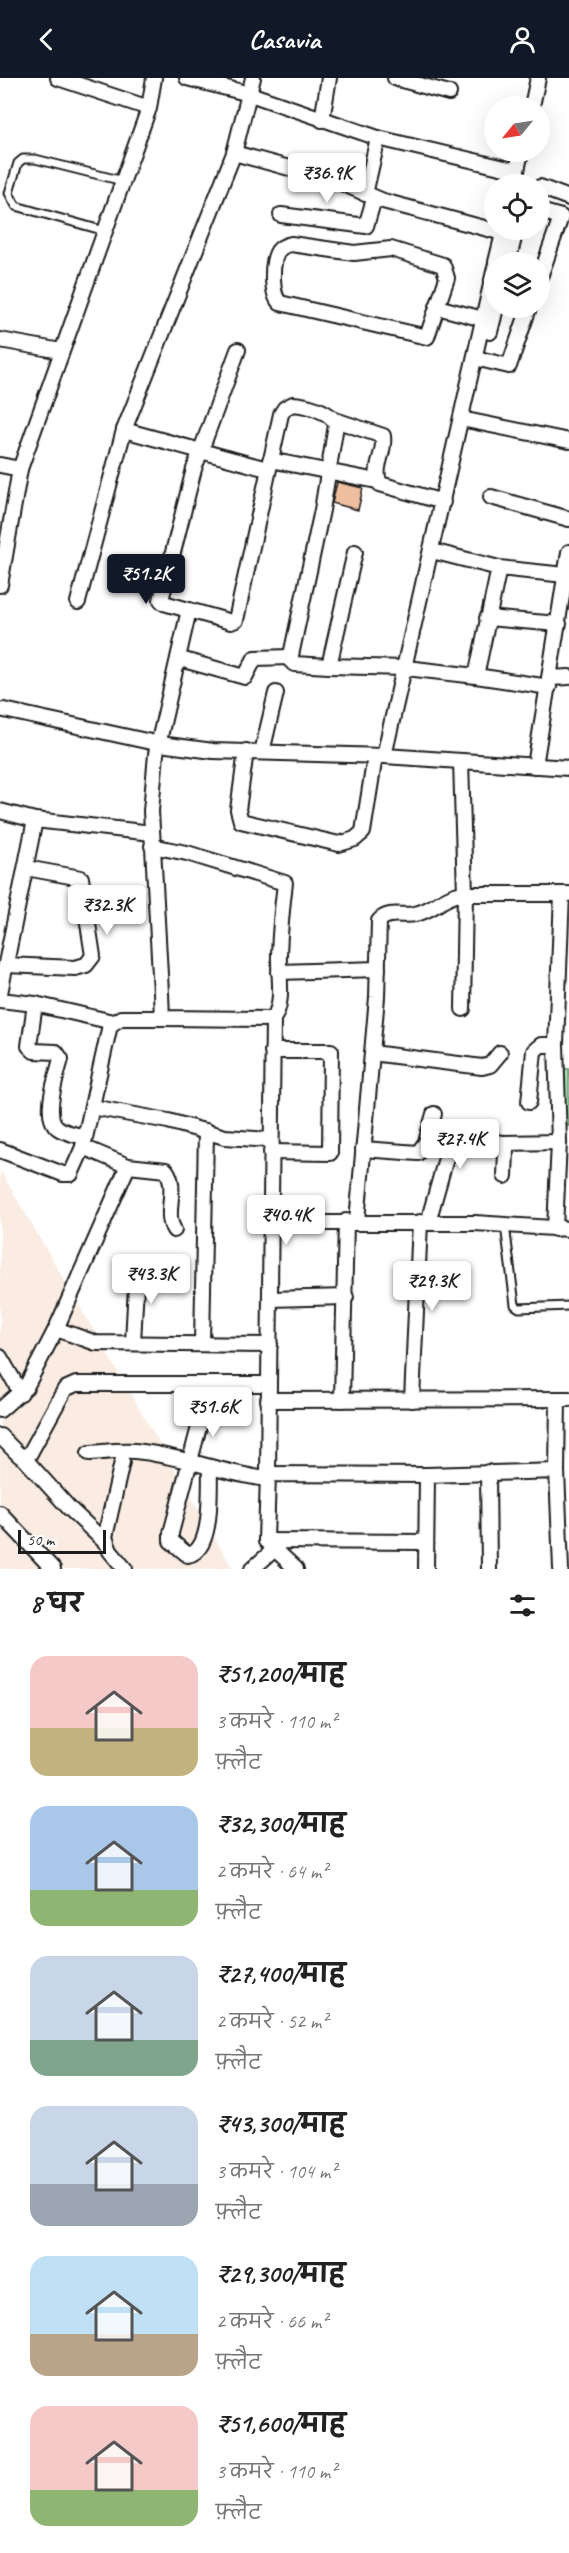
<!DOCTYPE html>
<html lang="hi">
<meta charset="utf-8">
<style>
body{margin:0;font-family:Caveat,"Playpen Sans Deva",sans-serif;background:#f6f6f6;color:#222;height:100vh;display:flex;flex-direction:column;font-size:22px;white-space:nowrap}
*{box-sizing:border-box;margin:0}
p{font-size:20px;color:#767676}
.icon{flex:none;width:33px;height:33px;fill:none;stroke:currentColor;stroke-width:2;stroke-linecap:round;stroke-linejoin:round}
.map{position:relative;height:1491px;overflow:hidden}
.sheet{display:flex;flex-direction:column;background:#fff;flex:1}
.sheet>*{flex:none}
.needle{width:39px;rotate:240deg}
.tools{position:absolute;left:484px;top:18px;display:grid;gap:12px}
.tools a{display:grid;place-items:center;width:66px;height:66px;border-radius:50%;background:#fff;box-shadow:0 6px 24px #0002;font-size:30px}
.scale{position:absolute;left:18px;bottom:15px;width:88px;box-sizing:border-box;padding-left:6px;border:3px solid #1c1c1c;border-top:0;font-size:16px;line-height:21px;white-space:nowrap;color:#1c1c1c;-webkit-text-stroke:4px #fff;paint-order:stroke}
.price{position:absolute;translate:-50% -51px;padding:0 14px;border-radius:6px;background:#fff;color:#222;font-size:20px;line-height:39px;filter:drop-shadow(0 2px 3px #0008)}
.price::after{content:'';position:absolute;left:50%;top:36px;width:18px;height:14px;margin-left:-9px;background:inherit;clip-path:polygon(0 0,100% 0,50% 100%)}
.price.selected{background:#111827;color:#fff}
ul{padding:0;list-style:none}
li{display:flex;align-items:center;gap:18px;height:150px;padding:0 30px}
li span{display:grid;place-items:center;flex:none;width:168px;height:120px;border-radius:18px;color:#555}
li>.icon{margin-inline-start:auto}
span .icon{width:72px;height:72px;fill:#fffc;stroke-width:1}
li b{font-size:26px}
h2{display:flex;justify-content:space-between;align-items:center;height:72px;padding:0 30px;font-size:26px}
header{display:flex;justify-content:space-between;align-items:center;height:78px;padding:0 30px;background:#111827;color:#fff;font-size:27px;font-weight:800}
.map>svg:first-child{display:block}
</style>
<header><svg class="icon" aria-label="back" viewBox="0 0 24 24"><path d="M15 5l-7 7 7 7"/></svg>Casavia<svg class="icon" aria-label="person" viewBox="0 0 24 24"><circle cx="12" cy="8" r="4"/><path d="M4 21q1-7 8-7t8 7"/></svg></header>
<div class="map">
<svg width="569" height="1491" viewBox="0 0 569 1491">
<rect width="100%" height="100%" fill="#fff"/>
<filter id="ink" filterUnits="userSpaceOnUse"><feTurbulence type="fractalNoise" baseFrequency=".0167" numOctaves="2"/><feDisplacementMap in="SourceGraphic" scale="12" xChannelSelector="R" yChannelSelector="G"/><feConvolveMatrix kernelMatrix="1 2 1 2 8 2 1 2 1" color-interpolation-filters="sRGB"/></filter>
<g filter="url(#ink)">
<!-- built -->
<polygon fill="#faece2" points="0,1092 233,1491 0,1491"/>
<!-- green -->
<rect fill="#adefb9" stroke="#64866a" stroke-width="1.5" x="563" y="991" width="6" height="57"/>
<!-- building -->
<polygon fill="#eebe9e" stroke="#1c1c1c" stroke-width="1.5" points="337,404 363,410 358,432 332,425"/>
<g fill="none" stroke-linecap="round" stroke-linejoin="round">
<!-- service casing -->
<g stroke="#1c1c1c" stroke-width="11">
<g id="service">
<polyline points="105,153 16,128 9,115 18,85 23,81 35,81 123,103"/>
<polyline points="505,1147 515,1227 519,1230 569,1228"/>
</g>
</g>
<!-- minor casing -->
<g stroke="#1c1c1c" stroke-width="18">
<g id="minor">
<polyline points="58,0 149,30"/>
<polyline points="187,0 250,16 378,60 517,93"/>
<polyline points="395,0 449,15"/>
<polyline points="532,28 538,0"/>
<polyline points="322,42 329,0"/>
<polyline points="234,75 337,103 383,123 503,155"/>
<polyline points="514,106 521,74"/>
<polyline points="540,109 569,120"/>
<polyline points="365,116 378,60"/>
<polyline points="540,133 561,139 540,199"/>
<polyline points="281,137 366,148 374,121"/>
<path d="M 291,166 L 354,175 L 391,171 L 443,187 L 447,200 L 427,259 L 280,225 C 271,217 271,184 278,173 C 281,169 286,167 291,166 Z"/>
<polyline points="496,184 504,152"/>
<polyline points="508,184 516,152"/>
<polyline points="437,229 483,241"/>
<polyline points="490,254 496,230"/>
<polyline points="0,262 61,273"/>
<path d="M 238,272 L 194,391 L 161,522 L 164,525 L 231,544 L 236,542 L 281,336 L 285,330 L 293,326 C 306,327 332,333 336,347 L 322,432 L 290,582 L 294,586 L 329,588"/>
<polyline points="475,280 509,288 529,230"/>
<polyline points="461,341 569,363"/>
<path d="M 335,342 L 383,358 C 386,374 372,390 380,406 L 443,424"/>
<polyline points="124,352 267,391"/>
<polyline points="270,382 377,403"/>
<polyline points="0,387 20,391"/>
<polyline points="491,419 569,441"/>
<polyline points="432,473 499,490"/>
<polyline points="355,474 329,588 406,590 476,598"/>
<polyline points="0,507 20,391 149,30 154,0"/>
<polyline points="78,524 124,352 234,75 253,0"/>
<polyline points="487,540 559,546"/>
<polyline points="180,581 245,599 255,580 290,579"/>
<polyline points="550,600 569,599"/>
<polyline points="549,609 476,598 499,490 565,497"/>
<polyline points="4,632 160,666 213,673 384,678 569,690"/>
<polyline points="246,673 238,732 241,743 339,766 355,761 363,754 375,678"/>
<polyline points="262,674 276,615"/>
<polyline points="384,678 495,189"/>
<polyline points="461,683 465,816 463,931"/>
<polyline points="535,688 569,474"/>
<polyline points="0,733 35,742 152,755"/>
<path d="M 152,768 L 187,775 L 285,805 C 282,829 280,852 279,876 C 278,896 285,924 273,941 L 162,940 L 161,915 L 151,733 L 156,676 L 189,532"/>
<polyline points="6,887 75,890 86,887 93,878 81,800 26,790"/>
<polyline points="279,894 378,891"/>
<polyline points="0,915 35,742"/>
<polyline points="0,922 35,926 113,944"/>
<path d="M 35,926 L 29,968 L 34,973 L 56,974 L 61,981 C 57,997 42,1039 58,1050 C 65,1055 77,1057 85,1059"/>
<polyline points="372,975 482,989 490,987 500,975"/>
<polyline points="529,1024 534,973 541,967 556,967"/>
<polyline points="92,1029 168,1043 225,1059 271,1062"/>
<polyline points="503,1065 559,1064"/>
<path d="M 83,1069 L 128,1088 L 166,1092 C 179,1110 163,1135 174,1152"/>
<polyline points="363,1071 418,1075 426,1064 434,1036"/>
<polyline points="0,1072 63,1096 71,1096 83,1069 110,947 121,940 162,940"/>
<polyline points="271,1074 330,1075 331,973 272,973"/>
<path d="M 357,1143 L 377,919 L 379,843 C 388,832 403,839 415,836 C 432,833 443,819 459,816 L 569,816"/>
<polyline points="428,1144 448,1073 453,1066 470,1061 503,1065 506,1072 505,1098"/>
<polyline points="270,1145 475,1145 569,1151"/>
<polyline points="555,1151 559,1064 556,967 562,816"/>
<polyline points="270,1221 346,1219"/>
<polyline points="56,1251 96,1265 270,1267"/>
<polyline points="133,1264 137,1188"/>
<polyline points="202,1266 206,1053"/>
<polyline points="0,1279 21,1315"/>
<polyline points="268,1322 569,1321"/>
<polyline points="342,1322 346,1143"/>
<polyline points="412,1322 420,1144"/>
<polyline points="0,1332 26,1309 56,1251 128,1088"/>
<polyline points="0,1358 20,1378 29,1377 65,1311 76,1306 269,1306"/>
<path d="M 89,1375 C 104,1374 120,1372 135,1373 C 180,1377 223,1396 268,1401"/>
<polyline points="23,1379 69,1430 105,1464"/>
<polyline points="122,1384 105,1459 110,1473 125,1491"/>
<path d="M 210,1389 C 209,1410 214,1472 188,1477 L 171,1463 L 171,1455 L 210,1307"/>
<polyline points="557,1393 558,1321"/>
<polyline points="488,1394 489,1491"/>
<polyline points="268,1396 273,941"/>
<polyline points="0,1435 53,1491"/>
<polyline points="266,1463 426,1464"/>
<polyline points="252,1491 275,1471"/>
<polyline points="296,1491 266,1463 268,1396 427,1397"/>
<polyline points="426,1491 427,1397 557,1393 561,1491"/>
</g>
</g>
<!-- service -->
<use href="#service" stroke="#fff" stroke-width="7"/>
<!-- minor -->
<use href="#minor" stroke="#fff" stroke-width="14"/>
</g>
</g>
</svg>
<div class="tools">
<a><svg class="needle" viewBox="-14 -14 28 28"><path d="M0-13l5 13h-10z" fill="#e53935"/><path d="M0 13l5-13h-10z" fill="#767676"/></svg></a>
<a><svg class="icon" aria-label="locate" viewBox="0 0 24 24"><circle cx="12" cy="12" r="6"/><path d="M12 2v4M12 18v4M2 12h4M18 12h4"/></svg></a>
<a><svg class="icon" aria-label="layers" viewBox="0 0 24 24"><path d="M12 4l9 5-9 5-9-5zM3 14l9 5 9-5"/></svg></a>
</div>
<div class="scale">50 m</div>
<b class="price" style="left:327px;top:126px">₹36.9K</b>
<b class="price selected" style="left:146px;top:527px">₹51.2K</b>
<b class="price" style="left:107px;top:858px">₹32.3K</b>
<b class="price" style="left:460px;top:1092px">₹27.4K</b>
<b class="price" style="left:286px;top:1168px">₹40.4K</b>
<b class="price" style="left:151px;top:1227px">₹43.3K</b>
<b class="price" style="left:432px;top:1234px">₹29.3K</b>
<b class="price" style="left:213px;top:1360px">₹51.6K</b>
</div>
<section class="sheet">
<h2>8 घर<svg class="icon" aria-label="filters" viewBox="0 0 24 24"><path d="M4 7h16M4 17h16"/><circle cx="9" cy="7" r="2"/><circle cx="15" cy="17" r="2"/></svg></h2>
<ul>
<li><span style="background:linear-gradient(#f6c9c9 60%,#c2b280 0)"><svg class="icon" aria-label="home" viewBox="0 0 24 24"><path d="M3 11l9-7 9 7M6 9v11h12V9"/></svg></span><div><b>₹51,200/माह</b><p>3 कमरे · 110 m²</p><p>फ़्लैट</p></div></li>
<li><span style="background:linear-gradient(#a9c7e8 70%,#8fb573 0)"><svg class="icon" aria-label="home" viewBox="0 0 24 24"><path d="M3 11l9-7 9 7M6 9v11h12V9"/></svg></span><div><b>₹32,300/माह</b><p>2 कमरे · 64 m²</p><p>फ़्लैट</p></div></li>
<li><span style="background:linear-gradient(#c9d6e8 70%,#7fa58c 0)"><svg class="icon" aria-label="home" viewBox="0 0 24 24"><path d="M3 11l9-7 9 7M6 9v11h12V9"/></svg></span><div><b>₹27,400/माह</b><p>2 कमरे · 52 m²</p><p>फ़्लैट</p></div></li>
<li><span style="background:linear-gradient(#c9d6e8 65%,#9aa5b1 0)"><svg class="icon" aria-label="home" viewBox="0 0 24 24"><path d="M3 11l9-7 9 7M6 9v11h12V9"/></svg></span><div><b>₹43,300/माह</b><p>3 कमरे · 104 m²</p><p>फ़्लैट</p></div></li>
<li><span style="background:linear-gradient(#bfe0f5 65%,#b9a48a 0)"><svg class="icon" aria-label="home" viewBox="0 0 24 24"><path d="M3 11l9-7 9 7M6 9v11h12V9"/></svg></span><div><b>₹29,300/माह</b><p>2 कमरे · 66 m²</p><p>फ़्लैट</p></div></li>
<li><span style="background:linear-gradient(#f6c9c9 70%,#8fb573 0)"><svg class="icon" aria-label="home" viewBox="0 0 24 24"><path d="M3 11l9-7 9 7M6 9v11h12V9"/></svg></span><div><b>₹51,600/माह</b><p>3 कमरे · 110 m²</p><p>फ़्लैट</p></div></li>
</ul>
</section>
